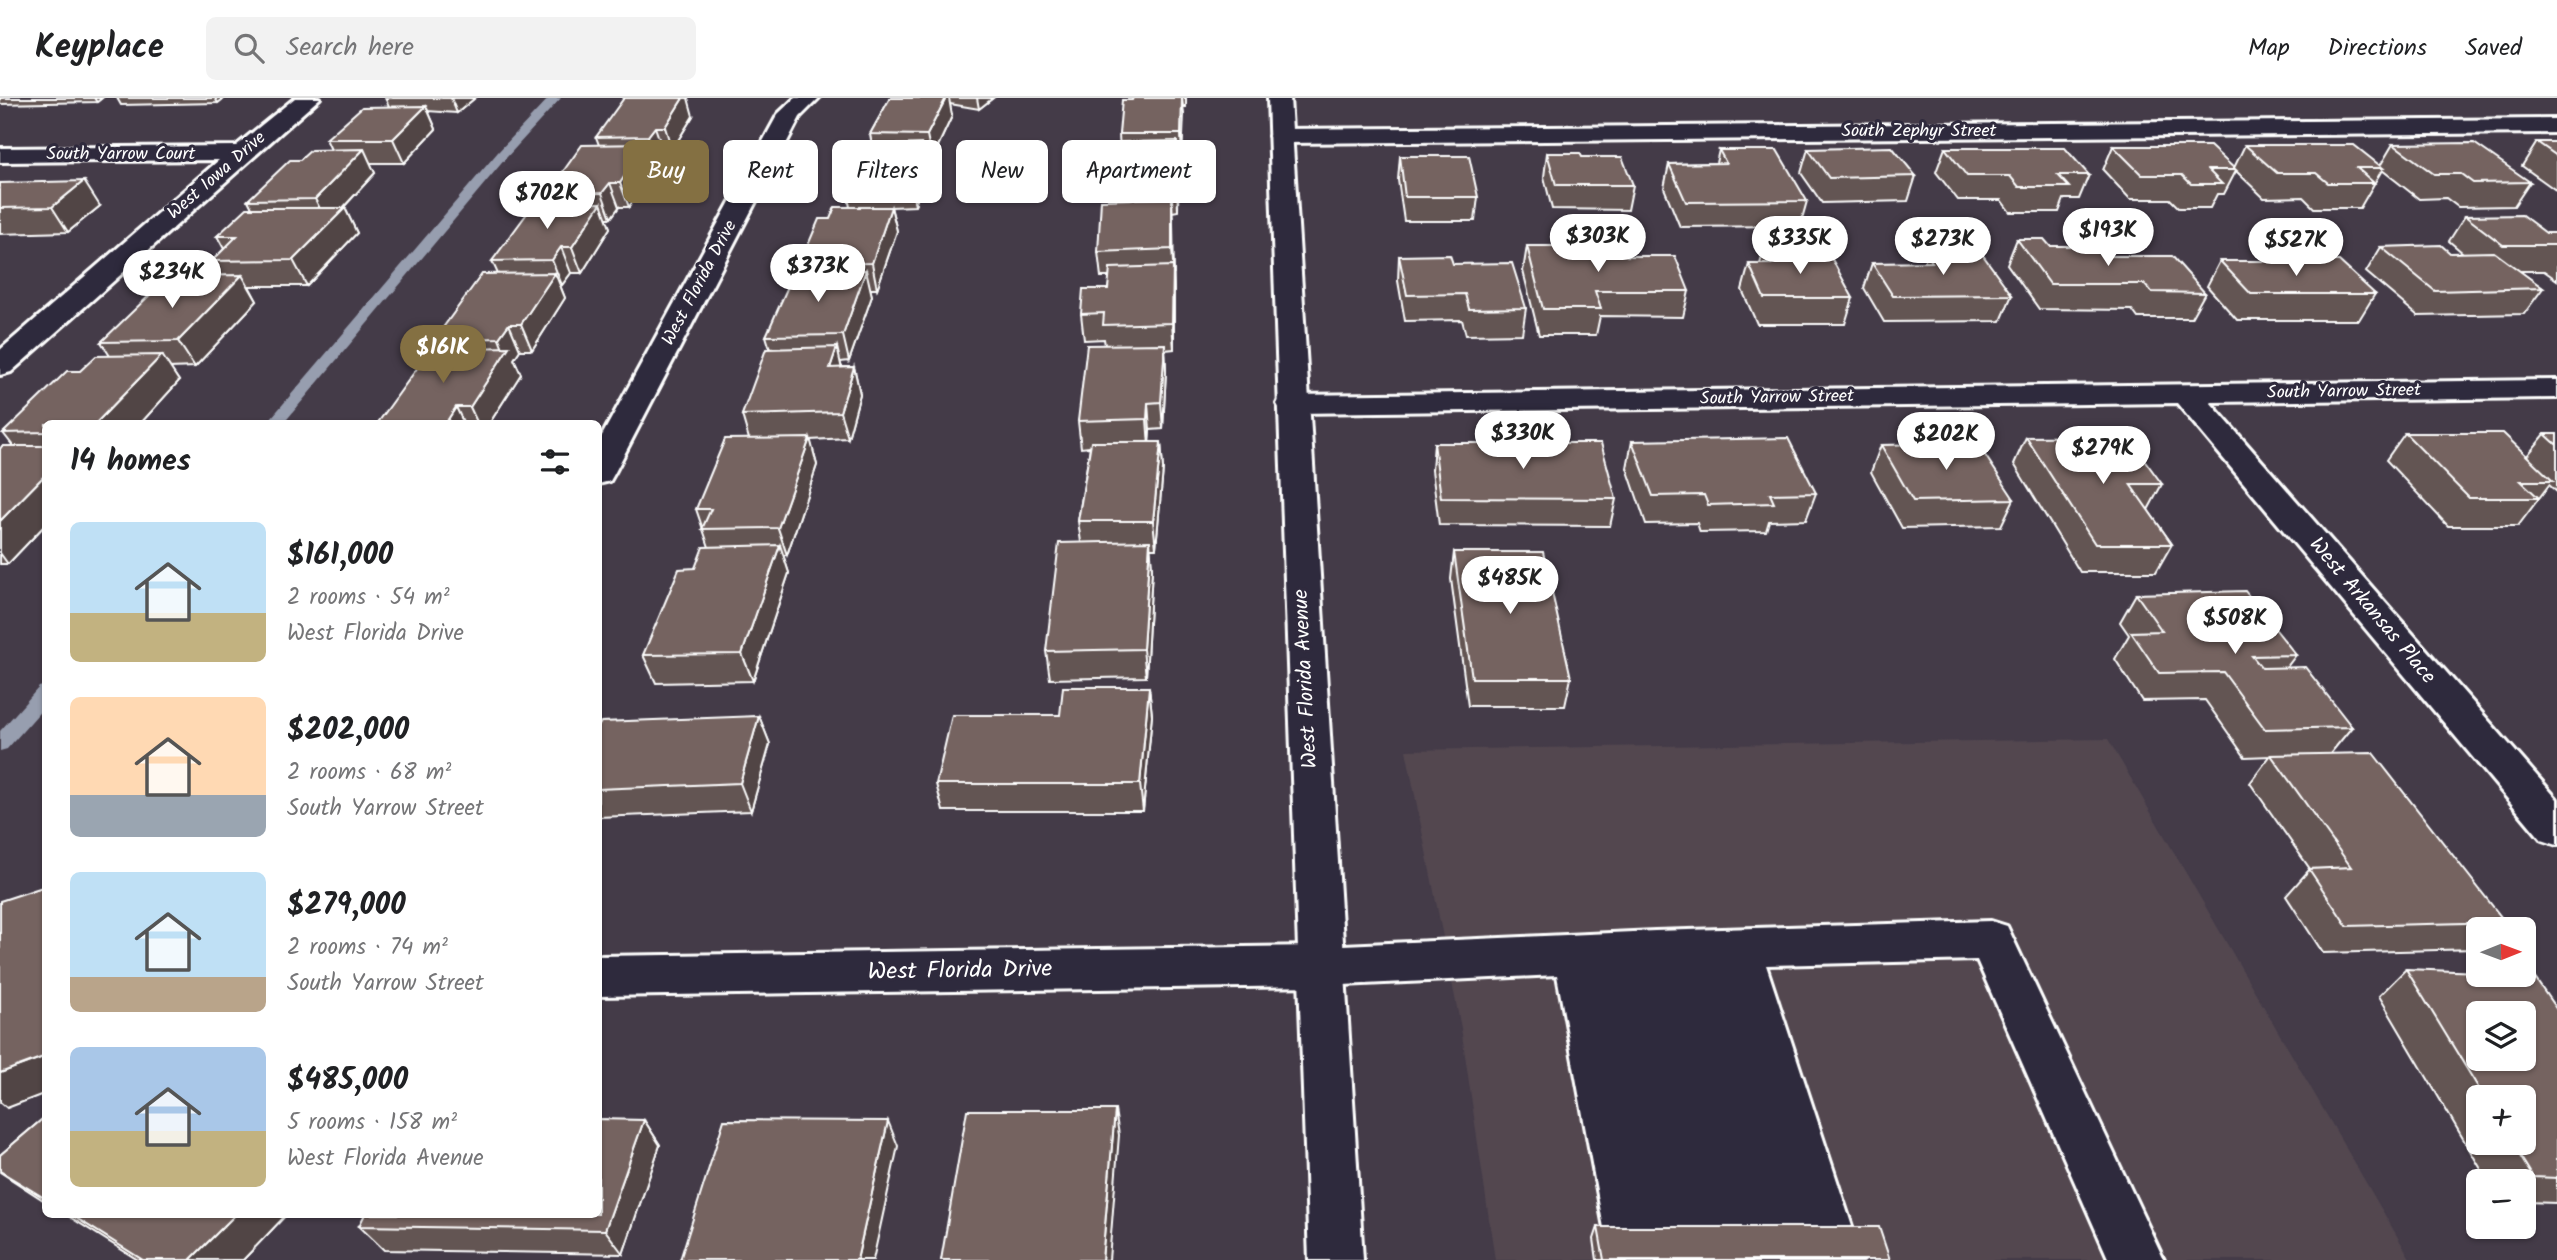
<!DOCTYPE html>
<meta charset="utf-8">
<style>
body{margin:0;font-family:Kalam,sans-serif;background:#f2f2f2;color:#202124;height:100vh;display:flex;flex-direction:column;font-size:26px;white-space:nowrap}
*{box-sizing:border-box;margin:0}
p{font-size:23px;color:#757577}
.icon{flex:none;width:38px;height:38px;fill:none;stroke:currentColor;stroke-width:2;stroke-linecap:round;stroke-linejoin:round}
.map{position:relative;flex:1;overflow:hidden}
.drawer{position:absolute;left:42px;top:322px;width:560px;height:798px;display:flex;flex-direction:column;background:#fff;border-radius:10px;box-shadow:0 2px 5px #0004}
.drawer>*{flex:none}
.hud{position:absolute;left:623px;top:42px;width:665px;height:63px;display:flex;gap:14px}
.needle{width:46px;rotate:89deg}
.fabs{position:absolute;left:2466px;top:819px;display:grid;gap:14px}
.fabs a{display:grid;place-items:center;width:70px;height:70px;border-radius:10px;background:#fff;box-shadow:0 2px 5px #0004;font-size:35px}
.price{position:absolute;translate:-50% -60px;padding:0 16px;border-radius:24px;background:#fff;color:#222;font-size:23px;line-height:46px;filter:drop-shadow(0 2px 4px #0008)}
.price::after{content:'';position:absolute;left:50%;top:42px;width:21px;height:16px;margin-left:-10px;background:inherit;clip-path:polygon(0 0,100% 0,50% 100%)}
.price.selected{background:#847042;color:#fff}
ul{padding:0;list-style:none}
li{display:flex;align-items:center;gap:21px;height:175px;padding:0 28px}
li span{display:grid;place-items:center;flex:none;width:196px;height:140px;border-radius:10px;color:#555}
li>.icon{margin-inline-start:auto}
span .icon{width:84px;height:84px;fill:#fffc;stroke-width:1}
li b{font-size:30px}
h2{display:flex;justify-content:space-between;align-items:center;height:84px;padding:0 28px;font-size:30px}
.chip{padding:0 24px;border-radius:10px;background:#fff;box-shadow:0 2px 5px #0004;font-size:24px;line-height:63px}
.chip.selected{background:#847042;color:#fff}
header{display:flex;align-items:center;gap:42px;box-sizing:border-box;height:98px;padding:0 35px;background:#fff;border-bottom:2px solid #e0e0e0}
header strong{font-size:33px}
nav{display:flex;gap:38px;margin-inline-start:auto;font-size:24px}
.search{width:490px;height:63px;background:#f2f2f2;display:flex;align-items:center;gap:18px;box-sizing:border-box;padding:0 24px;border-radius:10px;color:#757577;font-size:26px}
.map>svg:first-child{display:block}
</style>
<header>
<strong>Keyplace</strong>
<div class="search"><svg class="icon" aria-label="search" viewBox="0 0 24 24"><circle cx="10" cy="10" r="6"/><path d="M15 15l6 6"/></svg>Search here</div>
<nav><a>Map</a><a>Directions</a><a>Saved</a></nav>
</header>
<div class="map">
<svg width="2557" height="1162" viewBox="0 0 2557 1162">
<rect width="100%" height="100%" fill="#443b48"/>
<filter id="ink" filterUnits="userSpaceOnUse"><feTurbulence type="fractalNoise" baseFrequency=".0143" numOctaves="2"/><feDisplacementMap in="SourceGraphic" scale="14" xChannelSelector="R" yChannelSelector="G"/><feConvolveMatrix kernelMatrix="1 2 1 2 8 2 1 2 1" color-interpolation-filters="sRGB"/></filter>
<g filter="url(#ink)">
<!-- built -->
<polygon fill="#524750" points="2108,641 2411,1162 1495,1162 1461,930 1406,652"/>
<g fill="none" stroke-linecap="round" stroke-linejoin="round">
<!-- stream -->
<g fill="#979eaf" fill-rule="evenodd">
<polygon points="549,0 561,0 506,60 283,326 266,326 498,54"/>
<polygon points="46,587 46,607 7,651 0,653 0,633 39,589"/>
</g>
<!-- service casing -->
<g stroke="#fff" stroke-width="6">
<polygon id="service" points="1991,823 2007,828 2164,1162 2109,1162 1977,862 1766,867 1863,1162 1610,1162 1557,877 1321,888 1305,882 1298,868 1305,854 1321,848 1655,833"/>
</g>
<!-- minor casing -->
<g stroke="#fff" stroke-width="6">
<g id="minor">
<polygon points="295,0 320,0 11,274 0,277 0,252 219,62 0,64 0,50 236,48"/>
<polygon points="795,0 819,0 800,19 614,376 610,383 598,386 598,345 778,16"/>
<polygon points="2557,21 2557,35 1281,45 1273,43 1269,38 1273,33 1281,31"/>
<polygon points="2557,282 2557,300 2210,304 2557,701 2557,747 2542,742 2177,305 1292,315 1281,313 1277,306 1281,299 1292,297"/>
<polygon points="1321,848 1337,854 1344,868 1337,882 1321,888 598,898 598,858"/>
</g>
</g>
<!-- tertiary casing -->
<g stroke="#fff" stroke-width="6">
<polygon id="tertiary" points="1268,0 1290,0 1363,1162 1309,1162"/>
</g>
<!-- service -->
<use href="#service" fill="#2f2a3d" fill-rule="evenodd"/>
<!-- minor -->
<use href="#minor" fill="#2f2a3d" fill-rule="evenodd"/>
<!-- tertiary -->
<use href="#tertiary" fill="#2f2a3d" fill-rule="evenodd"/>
</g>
<!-- wall -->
<g fill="#645553" stroke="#fff" stroke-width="2" fill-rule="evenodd">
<polygon points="0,0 102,0 97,4 0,6"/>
<polygon points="117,0 224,0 218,5 121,7"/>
<polygon points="385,0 475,0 457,15 428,13 436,31 404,65 370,65 375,75 343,110 345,110 357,135 307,188 249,188 257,203 195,269 170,270 179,283 140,326 46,326 46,426 8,466 0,466 0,351 13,348 3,335 80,273 110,258 101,244 167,191 220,177 212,163 224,151 217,138 252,110 248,102 300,62 331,52 326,41 389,8"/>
<polygon points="890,0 993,0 979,11 950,6 952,18 932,61 923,61 925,70 915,108 891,109 897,133 877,191 870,191 872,198 849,263 840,264 842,269 854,269 860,296 848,340 810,342 817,367 787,457 783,457 789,475 753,583 656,585 643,557 695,470 709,449 696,411 749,341 742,317 770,251 766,238 800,186 803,179 800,166 830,121 850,109 845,85 872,47 870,36"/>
<polygon points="1133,0 1186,0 1186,9 1183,9 1182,60 1178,60 1178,113 1172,114 1174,194 1174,251 1165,252 1166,272 1163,331 1150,332 1149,344 1161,344 1163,371 1156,450 1150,450 1152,471 1146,579 1050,581 1046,553 1081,444 1078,423 1090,349 1081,350 1078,323 1105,247 1104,241 1084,242 1081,216 1108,191 1110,179 1101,179 1098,154 1118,102 1117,90 1120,55 1119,36"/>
<polygon points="693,18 672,52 663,52 656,62 651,62 654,70 629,109 619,109 611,120 606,120 610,130 582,175 571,175 562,187 560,187 565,200 532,252 520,252 514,261 521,276 489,326 377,326 438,251 434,242 498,176 492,163 550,106 547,96 599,47 596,39"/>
<polygon points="2537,44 2557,44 2557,93 2522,68"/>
<polygon points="2393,46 2530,84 2514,108 2458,109 2446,100 2419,101 2382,72 2360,110 2314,110 2303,99 2264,100 2236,73 2224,96 2217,96 2210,110 2179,110 2170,101 2130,101 2103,72 2113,48 2234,70 2245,47 2380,68"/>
<polygon points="1945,50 2089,77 2079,101 2064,101 2059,114 2010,114 2001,102 1958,102 1936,74"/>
<polygon points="1808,51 1916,78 1908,103 1822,105 1801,75"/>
<polygon points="1719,52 1807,103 1800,128 1680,129 1664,90 1669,66 1716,65"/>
<polygon points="1547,55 1633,87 1628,112 1552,111 1544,79"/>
<polygon points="1400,58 1478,99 1475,123 1404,123 1398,82"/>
<polygon points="0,85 100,108 68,134 0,136"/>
<polygon points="2465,118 2546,135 2557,135 2557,182 2544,173 2519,173 2543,190 2524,216 2418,218 2366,174 2381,149 2450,155 2463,155 2449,143"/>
<polygon points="2017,141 2050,148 2110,158 2205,195 2191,220 2138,220 2132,212 2039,211 2007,166"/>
<polygon points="1527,148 1627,158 1689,193 1683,219 1600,218 1596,237 1539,237 1523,173"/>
<polygon points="1764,152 1853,200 1845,226 1757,226 1742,192 1749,166 1760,166"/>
<polygon points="1927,156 2012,197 2001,223 1884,224 1864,190 1872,165 1924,165"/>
<polygon points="1399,158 1453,166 1526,210 1522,236 1466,237 1462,222 1405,223 1398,183"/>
<polygon points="2220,163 2375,196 2359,222 2237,222 2207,188"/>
<polygon points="2405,335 2527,358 2545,336 2557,336 2557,394 2549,387 2518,428 2448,428 2386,362"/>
<polygon points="2026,339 2162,386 2148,412 2172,446 2156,474 2080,474 2014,366"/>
<polygon points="1632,343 1816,395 1806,422 1769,423 1766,433 1700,434 1697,425 1646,426 1627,370"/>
<polygon points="1434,345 1616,401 1610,428 1439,427 1432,372"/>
<polygon points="1881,347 2014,401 2001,428 1902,430 1871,374"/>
<polygon points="1454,454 1571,580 1565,608 1468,608 1451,481"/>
<polygon points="2136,496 2296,557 2287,569 2352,629 2330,656 2505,824 2497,831 2478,831 2478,849 2476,851 2323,855 2286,798 2310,771 2250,685 2270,658 2245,659 2205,602 2142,603 2115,561 2129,537 2120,524"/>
<polygon points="1149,589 1152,617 1143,713 943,713 936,686 1060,617"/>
<polygon points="759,618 770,646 751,713 598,719 598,629"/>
<path d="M 2406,871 L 2557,912 L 2557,1105 L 2524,1104 L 2524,1083 L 2488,1083 L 2379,898 ZM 2478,999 L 2524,999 L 2524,1045 L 2478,1045 Z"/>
<polygon points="46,1018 46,1104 0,1074 0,1057"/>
<polygon points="644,1022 660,1047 623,1156 384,1152 359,1128"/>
<polygon points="65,1116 287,1116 243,1162 138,1162"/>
<polygon points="1598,1129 1890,1162 1597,1162 1594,1141"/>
</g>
<!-- shaded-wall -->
<g fill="#514544" stroke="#fff" stroke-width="2">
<polygon points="94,0 102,0 97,4"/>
<polygon points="215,0 224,0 218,5"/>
<polygon points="451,0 475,0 457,15"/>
<polygon points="683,0 688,0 693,18 672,52 665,29"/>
<polygon points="946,0 949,0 952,18 932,61 927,37"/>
<polygon points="977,0 993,0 979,11"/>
<polygon points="1182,0 1184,16 1182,60 1181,36"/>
<polygon points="426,8 436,31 404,65 393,41"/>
<polygon points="655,29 663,52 656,62 648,38"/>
<polygon points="1177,43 1179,67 1178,113 1177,89"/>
<polygon points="646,46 654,70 629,109 620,85"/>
<polygon points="921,46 925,70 915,108 910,83"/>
<polygon points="364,51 375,75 328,126 315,101"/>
<polygon points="84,83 100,108 68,134 52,109"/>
<polygon points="610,85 619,109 611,120 602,95"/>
<polygon points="1172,100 1173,125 1174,177 1172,151"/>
<polygon points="601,105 610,130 582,175 572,149"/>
<polygon points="891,109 897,133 877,191 872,165"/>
<polygon points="345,110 357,135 307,188 293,162"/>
<polygon points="561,149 571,175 562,187 552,162"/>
<polygon points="1173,168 1174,194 1174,251 1172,225"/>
<polygon points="866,172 872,198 849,263 843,237"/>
<polygon points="555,175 565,200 532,252 521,226"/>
<polygon points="242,177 257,203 195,269 178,243"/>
<polygon points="509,226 520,252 514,261 521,276 489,326 478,326 470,309 505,255 499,240"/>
<polygon points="1165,246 1166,272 1163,331 1161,304"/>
<polygon points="837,249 843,276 830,270"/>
<polygon points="162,257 179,283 140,326 95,326"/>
<polygon points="854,269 860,296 848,340 840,314"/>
<polygon points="1148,305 1150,332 1149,348 1147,321"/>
<polygon points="456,309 464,326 445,326"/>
<polygon points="810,340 817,367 787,457 778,430"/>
<polygon points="1161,344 1163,371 1156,450 1153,423"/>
<polygon points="46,376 46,426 8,466 0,455 0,423"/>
<polygon points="1150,443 1152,471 1146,579 1143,551"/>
<polygon points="780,447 789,475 753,583 742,556"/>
<polygon points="1149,589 1152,617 1143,713 1140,686"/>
<polygon points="759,618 770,646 751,713 740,685"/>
<polygon points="46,958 46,995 7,1010 0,1004 0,975"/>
<polygon points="1115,1012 1119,1037 1109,1162 1102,1162"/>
<polygon points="644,1022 660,1047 623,1156 605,1132"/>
<polygon points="888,1023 898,1048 873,1162 857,1162"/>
<polygon points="236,1116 287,1116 243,1162 190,1162"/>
</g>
<!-- building -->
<g fill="#746361" stroke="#fff" stroke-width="2" fill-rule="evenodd">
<polygon points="624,0 683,0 665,29 655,29 648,38 596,39"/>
<polygon points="890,0 946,0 927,37 870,36"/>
<polygon points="1133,0 1182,0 1181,36 1119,36 1122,2 1132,2"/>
<polygon points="426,8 393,41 326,41 362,9"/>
<polygon points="1177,43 1177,89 1117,90 1121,44"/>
<polygon points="2537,44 2557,44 2557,58"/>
<polygon points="2474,45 2530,84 2473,85 2461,76 2434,76 2393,46"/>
<polygon points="646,46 620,85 610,85 602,95 547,96 582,47"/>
<polygon points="921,46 910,83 845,85 858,48"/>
<polygon points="2245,47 2354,47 2383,70 2357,70 2374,85 2328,85 2316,75 2277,75"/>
<polygon points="2113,48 2210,48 2236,72 2208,72 2222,86 2191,86 2182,77 2142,77"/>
<polygon points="1892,49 1916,78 1829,80 1808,51"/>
<polygon points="1945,50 2065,50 2089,77 2058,77 2069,89 2019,89 2010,78 1967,78"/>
<polygon points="364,51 315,101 248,102 290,62 300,62 311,52"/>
<polygon points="1719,52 1777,52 1807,103 1686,104 1669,66 1726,65"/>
<polygon points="1547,55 1580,55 1582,59 1622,59 1633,87 1556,87"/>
<polygon points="1400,58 1469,58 1478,99 1405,99"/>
<polygon points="84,83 52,109 0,110 0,85"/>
<polygon points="1172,100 1172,151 1098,154 1101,102"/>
<polygon points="601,105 572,149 561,149 552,162 492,163 534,106"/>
<polygon points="835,109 891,109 872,165 800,166 819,121 830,121"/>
<polygon points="247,110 345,110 293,162 212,163 237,138 217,138"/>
<polygon points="2522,117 2546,135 2557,135 2557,147 2503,147 2465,118"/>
<polygon points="2017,141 2044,141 2050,148 2103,148 2110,158 2172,158 2205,195 2151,194 2144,186 2050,186"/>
<polygon points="2441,147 2450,155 2494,154 2543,190 2435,193 2381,149"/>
<polygon points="1527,148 1623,148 1627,158 1675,158 1689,193 1595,193 1601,211 1543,211"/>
<polygon points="1764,152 1827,152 1853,200 1764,200 1749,166 1771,166"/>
<polygon points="1927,156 1982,156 2012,197 1893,198 1872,165 1932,164"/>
<polygon points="1450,157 1453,166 1512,165 1526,210 1469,211 1465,196 1407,197 1399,158"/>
<polygon points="2220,163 2339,163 2375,196 2251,196"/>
<polygon points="1173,168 1172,225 1103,227 1104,215 1081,216 1083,191 1108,191 1110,170"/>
<polygon points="866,172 843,237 766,238 789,186 800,186 806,173"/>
<polygon points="555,175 521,226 509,226 499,240 434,242 482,176"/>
<polygon points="242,177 178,243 101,244 156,191 167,191 181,178"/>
<polygon points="1165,246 1161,304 1148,305 1147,321 1078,323 1087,247"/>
<polygon points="509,249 470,309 456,309 445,326 377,326 431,251"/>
<polygon points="837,249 830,270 854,269 840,314 742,317 766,251"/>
<polygon points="162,257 95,326 46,326 46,334 3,335 67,273 80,273 96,258"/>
<polygon points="2405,335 2503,335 2553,383 2521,383 2539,400 2469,400"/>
<polygon points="2545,336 2557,336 2557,347"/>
<polygon points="2127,338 2162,386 2130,386 2172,446 2095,446 2026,339"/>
<polygon points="810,340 778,430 702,431 711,411 696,411 725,341"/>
<polygon points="1788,340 1816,395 1770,396 1774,405 1708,407 1704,397 1653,398 1632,343"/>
<polygon points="1091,344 1161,344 1153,423 1078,423"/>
<polygon points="1434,345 1601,345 1616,401 1441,400"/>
<polygon points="1977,345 2014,401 1913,403 1881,347"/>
<polygon points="2,348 46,348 46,376 0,423 0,351"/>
<polygon points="1150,443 1143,551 1046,553 1059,445"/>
<polygon points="780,447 742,556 643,557 679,471 695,470 703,449"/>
<polygon points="1454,454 1543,454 1571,580 1472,580"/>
<polygon points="2245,493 2296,557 2252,558 2262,570 2305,569 2352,629 2265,631 2223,574 2159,575 2131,534 2162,533 2136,496"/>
<polygon points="1063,589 1149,589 1140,686 936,686 952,617 1060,617"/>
<polygon points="759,618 740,685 598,691 598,629 601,624"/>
<polygon points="2373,655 2505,824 2347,828 2309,771 2351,769 2271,657"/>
<polygon points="46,788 46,958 0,975 0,803"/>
<path d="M 2406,871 L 2478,874 L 2478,877 L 2532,876 L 2557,912 L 2557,1080 L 2533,1079 L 2512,1045 L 2524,1045 L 2524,999 L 2484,999 ZM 2478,915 L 2524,915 L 2524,961 L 2478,961 Z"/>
<polygon points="967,1012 1115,1012 1102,1162 941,1162"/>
<polygon points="46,1018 46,1101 0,1073 0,1057"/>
<polygon points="598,1021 644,1022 605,1132 359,1128 365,1116 598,1116"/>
<polygon points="724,1022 888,1023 857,1162 680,1162"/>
<polygon points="70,1116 236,1116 190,1162 143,1162"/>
<polygon points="1598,1129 1879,1129 1890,1162 1604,1162"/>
</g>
</g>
<g text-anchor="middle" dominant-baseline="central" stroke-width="6" stroke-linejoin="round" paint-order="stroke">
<!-- far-street labels -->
<g font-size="18" fill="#fff" stroke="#2f2a3d">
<text x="1919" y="33">South Zephyr Street</text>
<text x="121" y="56">South Yarrow Court</text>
<text transform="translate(217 78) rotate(-41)">West Iowa Drive</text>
<text transform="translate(700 185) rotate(-62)">West Florida Drive</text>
<text transform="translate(2344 294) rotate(-1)">South Yarrow Street</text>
<text transform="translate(1777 300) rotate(-1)">South Yarrow Street</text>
</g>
<!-- street labels -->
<g font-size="21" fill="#fff" stroke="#2f2a3d">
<text transform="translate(2372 513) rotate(50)">West Arkansas Place</text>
<text transform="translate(1306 581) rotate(-93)">West Florida Avenue</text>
</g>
<!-- near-street labels -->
<g font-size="24" fill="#fff" stroke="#2f2a3d">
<text transform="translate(960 873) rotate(-1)">West Florida Drive</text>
</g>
</g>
</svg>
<div class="fabs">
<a><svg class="needle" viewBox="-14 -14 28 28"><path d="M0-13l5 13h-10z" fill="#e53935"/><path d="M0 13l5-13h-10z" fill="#757577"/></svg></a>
<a><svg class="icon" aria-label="layers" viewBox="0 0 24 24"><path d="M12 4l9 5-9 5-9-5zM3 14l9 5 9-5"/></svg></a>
<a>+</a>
<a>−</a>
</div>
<b class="price" style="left:547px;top:133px">$702K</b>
<b class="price" style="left:2108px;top:170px">$193K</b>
<b class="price" style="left:1598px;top:176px">$303K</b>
<b class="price" style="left:1800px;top:178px">$335K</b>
<b class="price" style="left:1943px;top:179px">$273K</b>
<b class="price" style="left:2296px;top:180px">$527K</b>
<b class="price" style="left:818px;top:206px">$373K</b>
<b class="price" style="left:172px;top:212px">$234K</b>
<b class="price selected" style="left:443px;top:287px">$161K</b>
<b class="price" style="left:1523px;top:373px">$330K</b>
<b class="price" style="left:1946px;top:374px">$202K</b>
<b class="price" style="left:2103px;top:388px">$279K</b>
<b class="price" style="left:1510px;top:518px">$485K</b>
<b class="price" style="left:2235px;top:558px">$508K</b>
<div class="hud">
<a class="chip selected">Buy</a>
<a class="chip">Rent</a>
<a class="chip">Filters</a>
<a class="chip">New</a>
<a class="chip">Apartment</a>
</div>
<section class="drawer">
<h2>14 homes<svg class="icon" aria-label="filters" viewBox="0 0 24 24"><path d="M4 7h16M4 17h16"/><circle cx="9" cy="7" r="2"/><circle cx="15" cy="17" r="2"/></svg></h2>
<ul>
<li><span style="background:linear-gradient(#bfe0f5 65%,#c2b280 0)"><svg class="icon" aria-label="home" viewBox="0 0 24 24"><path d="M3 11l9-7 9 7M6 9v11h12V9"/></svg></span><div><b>$161,000</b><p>2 rooms · 54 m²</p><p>West Florida Drive</p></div></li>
<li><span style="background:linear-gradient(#ffd9b3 70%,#9aa5b1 0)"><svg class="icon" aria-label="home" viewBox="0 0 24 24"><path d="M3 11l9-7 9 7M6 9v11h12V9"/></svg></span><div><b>$202,000</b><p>2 rooms · 68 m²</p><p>South Yarrow Street</p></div></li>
<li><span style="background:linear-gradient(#bfe0f5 75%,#b9a48a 0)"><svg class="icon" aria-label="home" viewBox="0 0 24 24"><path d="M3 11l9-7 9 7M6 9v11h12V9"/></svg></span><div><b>$279,000</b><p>2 rooms · 74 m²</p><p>South Yarrow Street</p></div></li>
<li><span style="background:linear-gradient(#a9c7e8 60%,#c2b280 0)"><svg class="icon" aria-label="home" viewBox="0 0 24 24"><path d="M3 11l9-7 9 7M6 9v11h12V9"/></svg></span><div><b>$485,000</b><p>5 rooms · 158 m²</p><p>West Florida Avenue</p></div></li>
</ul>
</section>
</div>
